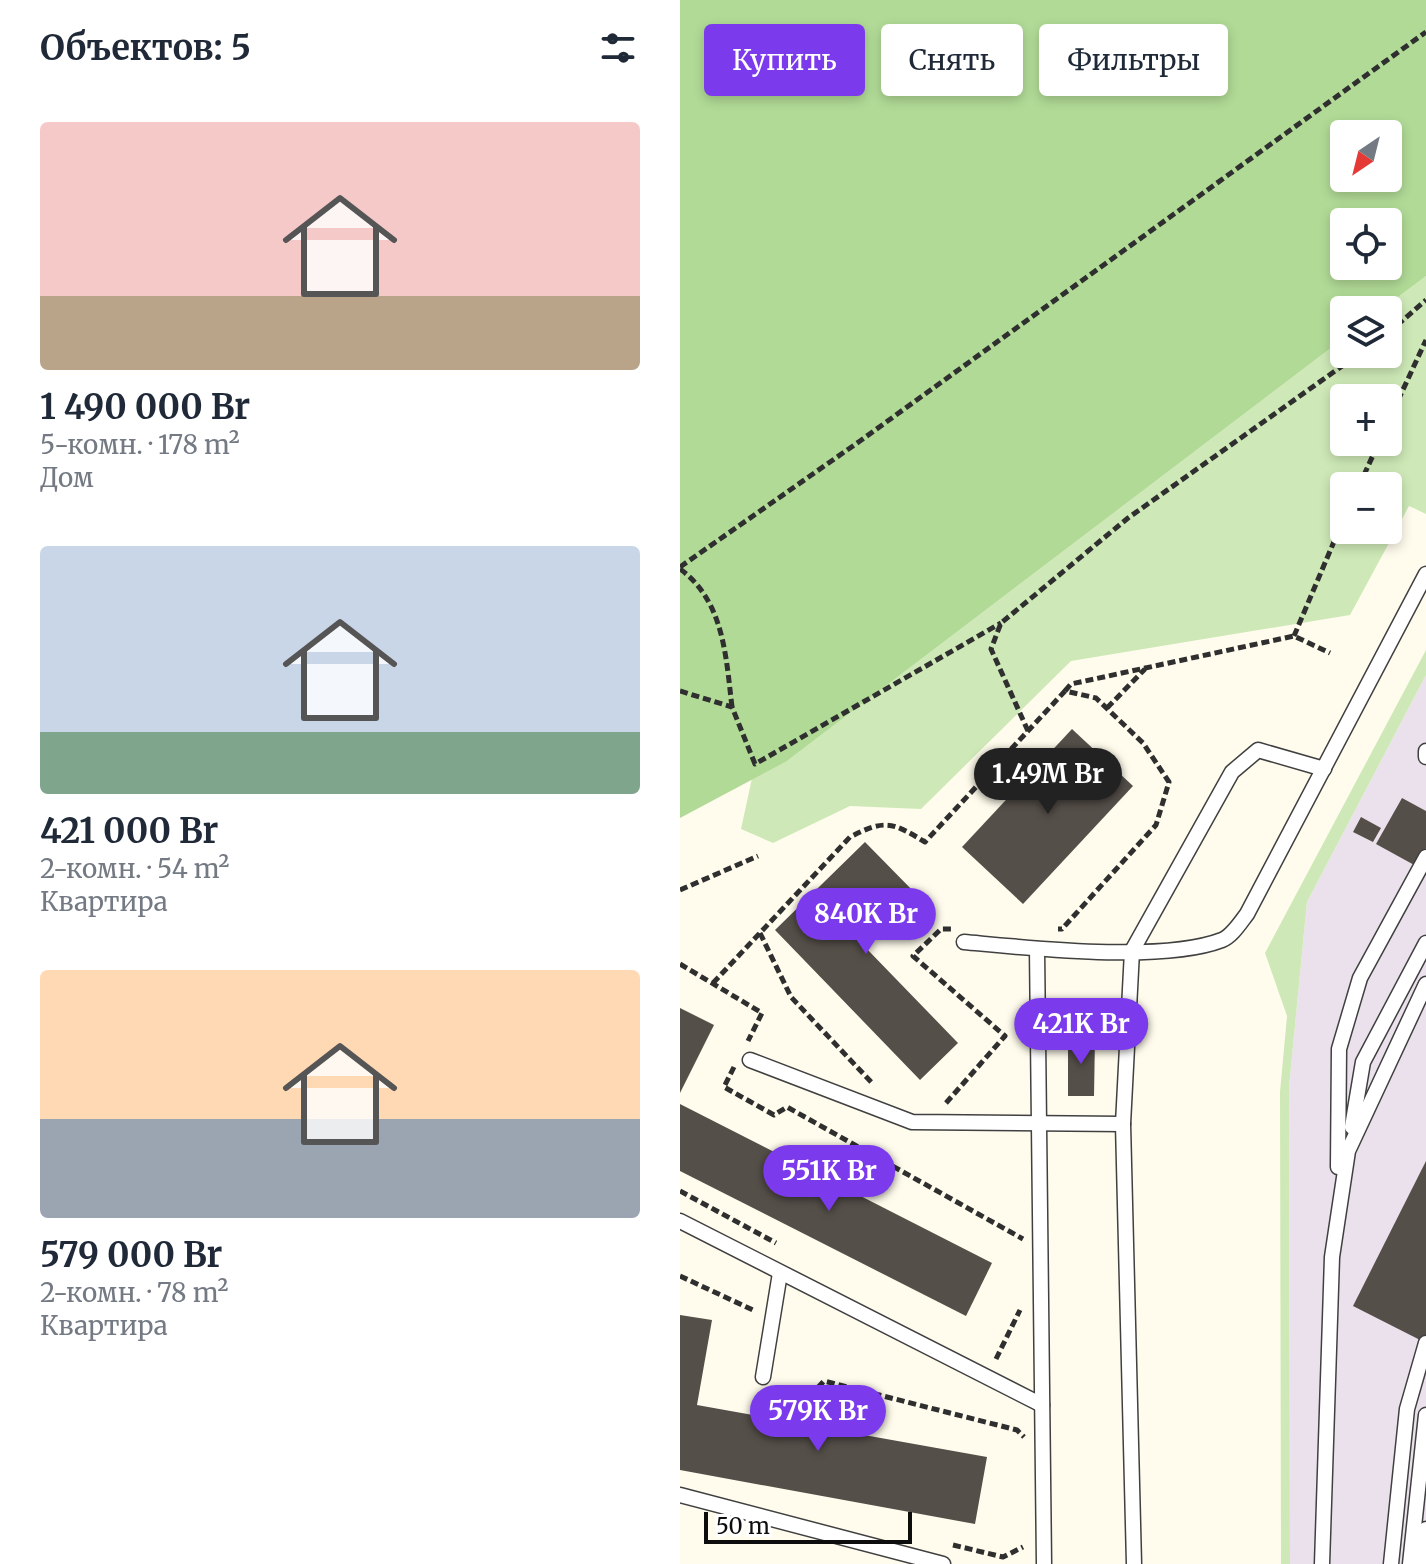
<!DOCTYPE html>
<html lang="ru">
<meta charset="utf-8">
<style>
body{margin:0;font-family:Merriweather,serif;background:#f2f2f3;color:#1f2937;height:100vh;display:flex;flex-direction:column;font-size:30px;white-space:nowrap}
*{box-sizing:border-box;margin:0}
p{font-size:26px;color:#747a83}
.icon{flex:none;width:44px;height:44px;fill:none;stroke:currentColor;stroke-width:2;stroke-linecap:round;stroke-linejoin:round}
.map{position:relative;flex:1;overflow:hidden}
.details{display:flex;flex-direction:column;background:#fff;width:680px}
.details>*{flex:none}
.top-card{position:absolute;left:24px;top:24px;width:602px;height:72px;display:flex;gap:16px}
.needle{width:52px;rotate:215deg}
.tools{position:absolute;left:650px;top:120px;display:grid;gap:16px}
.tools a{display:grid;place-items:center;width:72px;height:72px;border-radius:8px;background:#fff;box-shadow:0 4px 12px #0003;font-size:40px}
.scale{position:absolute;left:24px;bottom:20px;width:208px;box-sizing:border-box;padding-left:8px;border:4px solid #0d0d0d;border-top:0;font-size:22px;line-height:28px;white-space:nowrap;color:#0d0d0d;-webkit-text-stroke:6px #fff;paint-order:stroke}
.price{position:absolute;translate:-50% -68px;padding:0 18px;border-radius:28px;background:#7c3aed;color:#fff;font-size:26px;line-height:52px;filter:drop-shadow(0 2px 4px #0008)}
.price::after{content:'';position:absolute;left:50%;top:48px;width:24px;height:18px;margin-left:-12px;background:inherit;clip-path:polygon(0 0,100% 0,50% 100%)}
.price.current{background:#222;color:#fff}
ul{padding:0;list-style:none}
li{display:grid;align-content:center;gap:16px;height:424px;padding:0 40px}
li span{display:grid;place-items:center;height:248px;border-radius:8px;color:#555}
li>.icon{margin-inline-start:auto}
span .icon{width:144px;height:144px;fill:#fffc;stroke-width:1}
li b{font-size:34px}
h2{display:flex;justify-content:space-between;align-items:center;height:96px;padding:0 40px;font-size:34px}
.pill{padding:0 28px;border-radius:8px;background:#fff;box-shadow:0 4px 12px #0003;font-size:28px;line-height:72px}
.pill.current{background:#7c3aed;color:#fff}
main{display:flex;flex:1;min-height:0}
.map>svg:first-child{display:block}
</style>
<main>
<section class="details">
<h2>Объектов: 5<svg class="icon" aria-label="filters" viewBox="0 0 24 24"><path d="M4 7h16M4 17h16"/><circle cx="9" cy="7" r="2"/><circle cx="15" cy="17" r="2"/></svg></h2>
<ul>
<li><span style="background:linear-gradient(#f6c9c9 70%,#b9a48a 0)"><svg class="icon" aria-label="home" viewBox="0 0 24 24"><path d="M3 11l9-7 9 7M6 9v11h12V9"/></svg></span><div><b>1 490 000 Br</b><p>5-комн. · 178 m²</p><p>Дом</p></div></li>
<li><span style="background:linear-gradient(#c9d6e8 75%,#7fa58c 0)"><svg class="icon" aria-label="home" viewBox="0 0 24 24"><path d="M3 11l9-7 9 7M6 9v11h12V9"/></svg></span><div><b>421 000 Br</b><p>2-комн. · 54 m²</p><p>Квартира</p></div></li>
<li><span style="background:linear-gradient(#ffd9b3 60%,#9aa5b1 0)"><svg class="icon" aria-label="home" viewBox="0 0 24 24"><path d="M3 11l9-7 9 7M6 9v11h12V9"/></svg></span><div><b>579 000 Br</b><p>2-комн. · 78 m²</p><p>Квартира</p></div></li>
</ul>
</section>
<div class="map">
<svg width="746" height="1564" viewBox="0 0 746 1564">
<rect width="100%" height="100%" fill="#fffced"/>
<!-- industrial -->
<polygon fill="#ebe1ec" points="746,675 746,1564 610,1564 609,1087 627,902"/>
<!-- green -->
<g fill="#cee9b7" fill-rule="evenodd">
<path d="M 746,276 L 746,514 L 729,506 L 670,615 L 391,661 L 241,809 L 170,806 L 93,843 L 61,829 L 75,764 L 107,761 L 664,338 L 664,354 L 708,354 L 708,310 L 701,310 ZM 664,398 L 708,398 L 708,442 L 664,442 ZM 664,486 L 708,486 L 708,530 L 664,530 Z"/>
<polygon points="746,650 746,675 627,902 609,1087 610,1564 601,1564 600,1092 607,1016 585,953"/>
</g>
<!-- forest -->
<path fill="#b1da96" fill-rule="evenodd" d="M 0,0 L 746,0 L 746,276 L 701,310 L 664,310 L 664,338 L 107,761 L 0,818 ZM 664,134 L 708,134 L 708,178 L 664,178 ZM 664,222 L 708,222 L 708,266 L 664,266 Z"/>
<!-- building -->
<g fill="#554f49">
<polygon points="392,729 453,786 343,904 282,847"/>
<polygon points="722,798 746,811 746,848 736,866 696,844"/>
<polygon points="681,817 701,828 693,842 673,832"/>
<polygon points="185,842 238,896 185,947 278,1043 240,1080 95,930"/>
<polygon points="0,1008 34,1025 0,1093"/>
<polygon points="388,1037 415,1037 414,1096 388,1096"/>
<polygon points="0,1104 312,1263 286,1316 0,1171"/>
<polygon points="746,1161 746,1343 673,1306"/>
<polygon points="0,1315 32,1320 17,1405 307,1457 295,1524 0,1470"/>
</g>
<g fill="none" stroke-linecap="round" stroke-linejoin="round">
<!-- lane casing -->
<g stroke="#404040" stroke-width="17">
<g id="lane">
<polyline points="746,751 746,757"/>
<path d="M 284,942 C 350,948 482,963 542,940 C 552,936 560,923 567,914 L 746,574"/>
<polyline points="357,949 364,1564"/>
<polyline points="70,1060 232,1122 443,1124"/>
<polyline points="672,1127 683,1062 746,943"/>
<polyline points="658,1167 659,1049 680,978 746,857"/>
<polyline points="0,1221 362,1405"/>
<polyline points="83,1377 100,1273"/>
<polyline points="0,1495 263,1564"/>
<polyline points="454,1564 443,1124 452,951 552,772 578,750 644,769"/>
<polyline points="642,1564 652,1257 668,1151 746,984"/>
<polyline points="711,1564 727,1409 746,1343"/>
<polyline points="730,1564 746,1415"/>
<polyline points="742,1564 746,1529"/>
</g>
</g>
<!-- path -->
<g stroke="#2f2f2f" stroke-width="5" stroke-dasharray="8 4" stroke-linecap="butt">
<polyline points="708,333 746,300"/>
<polyline points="708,422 746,340"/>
<polyline points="679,486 699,442"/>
<polyline points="0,567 180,441 746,32"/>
<path d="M 0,569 C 44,601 46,657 52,707"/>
<polyline points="614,636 664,518"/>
<polyline points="0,691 52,707 75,764 321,623"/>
<polyline points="385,691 391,684 614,636 650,653"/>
<polyline points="427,708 465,669"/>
<polyline points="348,731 311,649 321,623 448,518 679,354"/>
<polyline points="0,890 78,856"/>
<polyline points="80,933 111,997 193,1084"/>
<polyline points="0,964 82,1013 68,1041"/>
<path d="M 33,983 L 170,837 C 205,819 212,822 245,842 L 385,691 L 416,698 L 463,743 L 489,782 L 476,825 L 382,929 L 378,929"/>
<polyline points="54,1067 44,1087 94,1115 107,1107 343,1239"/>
<polyline points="266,1103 325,1036 233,956 261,929 272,929"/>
<polyline points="0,1191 96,1243"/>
<polyline points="0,1276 75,1311"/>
<polyline points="316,1359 340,1310"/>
<polyline points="96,1390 127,1399 144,1381 337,1430 344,1437"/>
<polyline points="273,1545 323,1557 343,1547"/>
</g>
<!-- lane -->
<use href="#lane" stroke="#fff" stroke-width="14"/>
</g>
</svg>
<div class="tools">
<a><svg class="needle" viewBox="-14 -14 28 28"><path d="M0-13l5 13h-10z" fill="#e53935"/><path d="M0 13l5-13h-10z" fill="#747a83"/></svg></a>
<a><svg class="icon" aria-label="locate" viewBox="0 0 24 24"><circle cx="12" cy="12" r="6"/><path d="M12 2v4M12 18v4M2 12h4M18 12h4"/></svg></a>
<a><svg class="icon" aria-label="layers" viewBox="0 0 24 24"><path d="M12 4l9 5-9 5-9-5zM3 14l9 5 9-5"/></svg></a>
<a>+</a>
<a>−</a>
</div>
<div class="scale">50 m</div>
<b class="price current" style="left:368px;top:816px">1.49M Br</b>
<b class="price" style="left:186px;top:956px">840K Br</b>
<b class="price" style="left:401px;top:1066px">421K Br</b>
<b class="price" style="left:149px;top:1213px">551K Br</b>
<b class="price" style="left:138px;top:1453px">579K Br</b>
<div class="top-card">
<a class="pill current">Купить</a>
<a class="pill">Снять</a>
<a class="pill">Фильтры</a>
</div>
</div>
</main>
